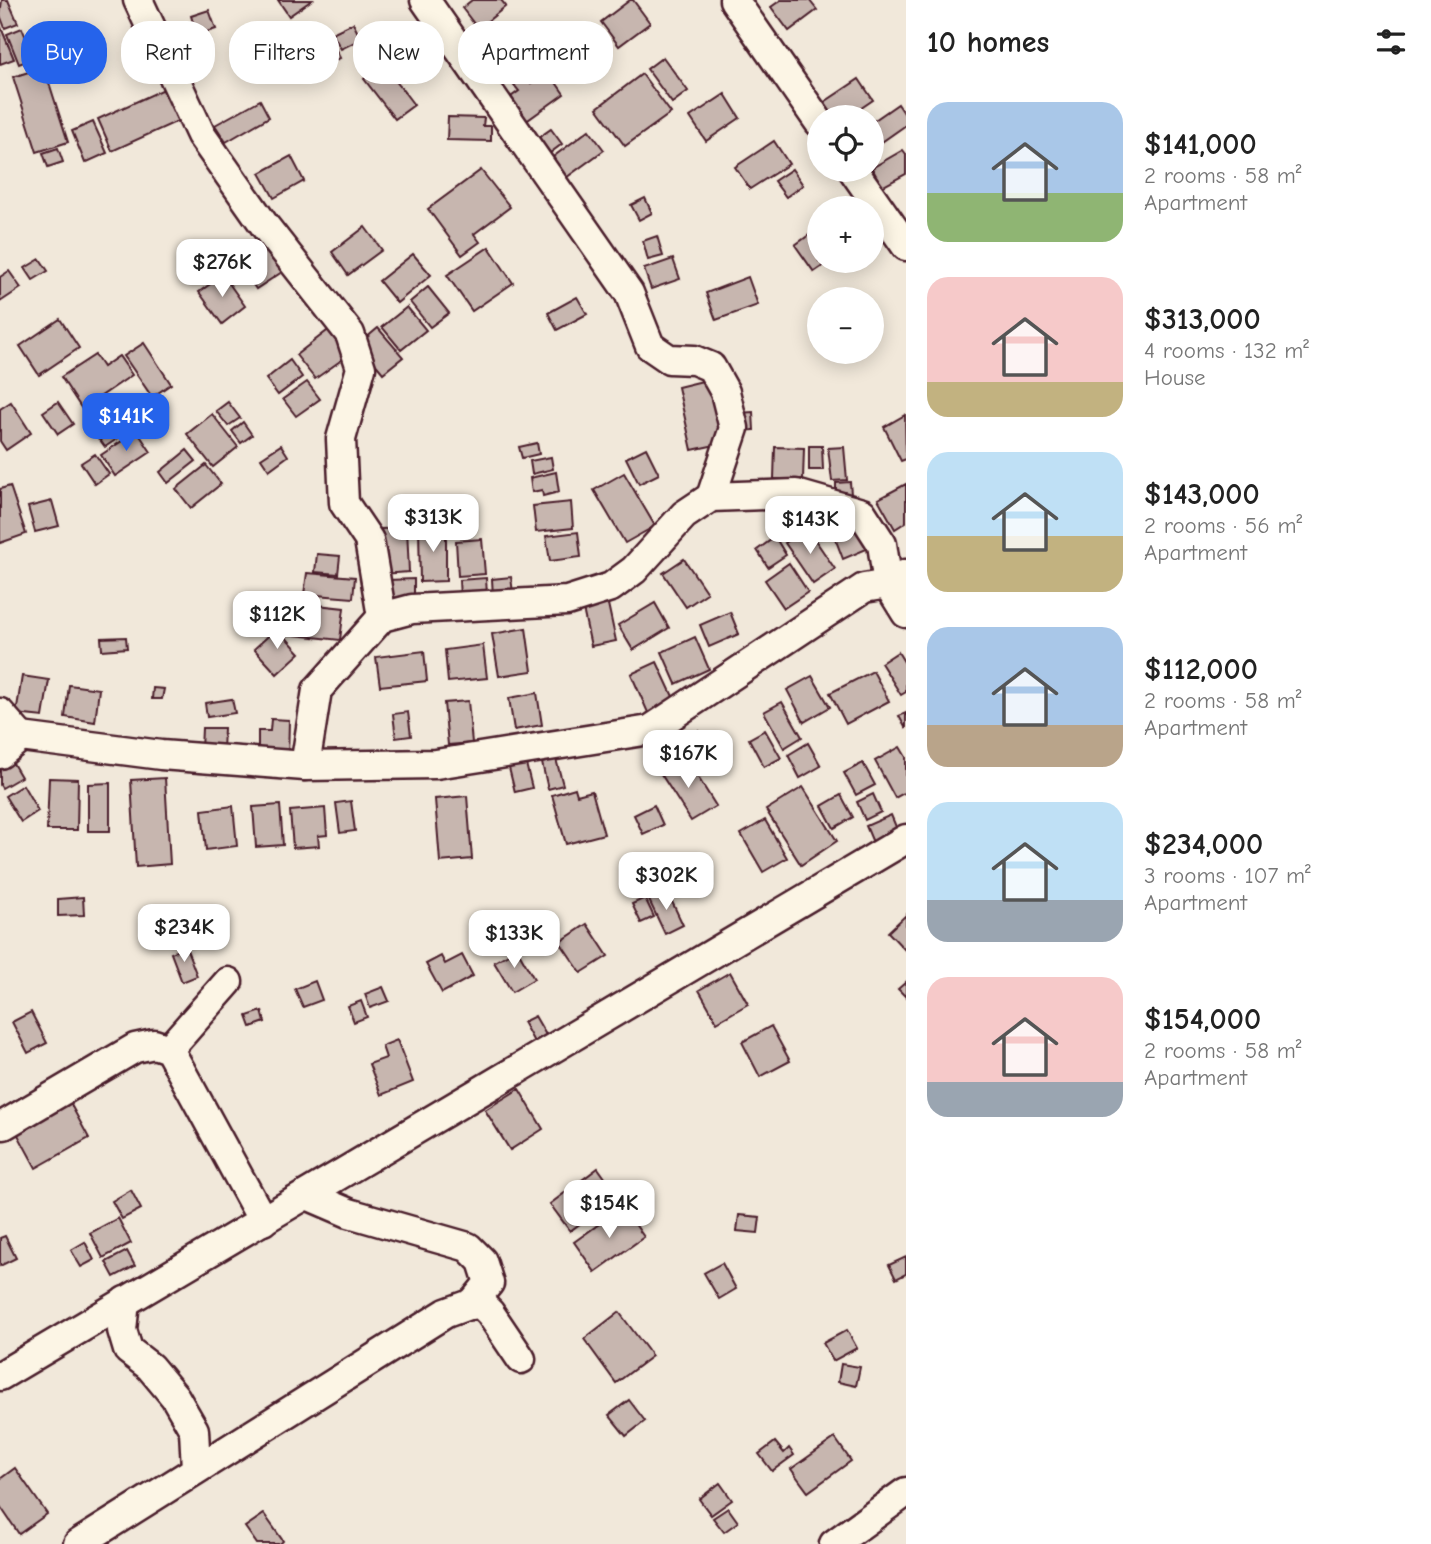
<!DOCTYPE html>
<meta charset="utf-8">
<style>
body{margin:0;font-family:"Comic Neue",sans-serif;background:#f6f6f6;color:#222;height:100vh;display:flex;flex-direction:column;font-size:26px;white-space:nowrap}
*{box-sizing:border-box;margin:0}
p{font-size:23px;color:#767676}
.icon{flex:none;width:38px;height:38px;fill:none;stroke:currentColor;stroke-width:2;stroke-linecap:round;stroke-linejoin:round}
.map{position:relative;flex:1;overflow:hidden}
.drawer{display:flex;flex-direction:column;background:#fff;width:525px}
.drawer>*{flex:none}
.top-card{position:absolute;left:21px;top:21px;width:665px;height:63px;display:flex;gap:14px}
.controls{position:absolute;left:807px;top:105px;display:grid;gap:14px}
.controls a{display:grid;place-items:center;width:77px;height:77px;border-radius:50%;background:#fff;box-shadow:0 4px 18px #0003;font-size:35px}
.price{position:absolute;translate:-50% -60px;padding:0 16px;border-radius:14px;background:#fff;color:#222;font-size:23px;line-height:46px;filter:drop-shadow(0 2px 4px #0008)}
.price::after{content:'';position:absolute;left:50%;top:42px;width:21px;height:16px;margin-left:-10px;background:inherit;clip-path:polygon(0 0,100% 0,50% 100%)}
.price.on{background:#2563eb;color:#fff}
ul{padding:0;list-style:none}
li{display:flex;align-items:center;gap:21px;height:175px;padding:0 21px}
li span{display:grid;place-items:center;flex:none;width:196px;height:140px;border-radius:21px;color:#555}
li>.icon{margin-inline-start:auto}
span .icon{width:84px;height:84px;fill:#fffc;stroke-width:1}
li b{font-size:30px}
h2{display:flex;justify-content:space-between;align-items:center;height:84px;padding:0 21px;font-size:30px}
.tag{padding:0 24px;border-radius:28px;background:#fff;box-shadow:0 4px 18px #0003;font-size:24px;line-height:63px}
.tag.on{background:#2563eb;color:#fff}
main{display:flex;flex:1;min-height:0}
.map>svg:first-child{display:block}
</style>
<main>
<div class="map">
<svg width="906" height="1544" viewBox="0 0 906 1544">
<rect width="100%" height="100%" fill="#f1e8da"/>
<filter id="ink" filterUnits="userSpaceOnUse"><feTurbulence type="fractalNoise" baseFrequency=".0143" numOctaves="2"/><feDisplacementMap in="SourceGraphic" scale="14" xChannelSelector="R" yChannelSelector="G"/><feConvolveMatrix kernelMatrix="1 2 1 2 8 2 1 2 1" color-interpolation-filters="sRGB"/></filter>
<g filter="url(#ink)">
<!-- building -->
<g fill="#c7b6af" stroke="#4a1f2b" stroke-width="2">
<polygon points="2,0 8,0 18,23 5,28 0,15"/>
<polygon points="278,0 312,0 289,16"/>
<polygon points="472,0 501,0 506,6 478,29 462,8"/>
<polygon points="630,0 633,0 650,23 619,46 601,22"/>
<polygon points="781,0 809,0 817,10 789,31 771,7"/>
<polygon points="209,10 216,29 197,35 191,16"/>
<polygon points="353,23 361,39 341,49 332,33"/>
<polygon points="0,25 14,59 0,64"/>
<polygon points="22,28 34,58 19,64 7,34"/>
<polygon points="591,32 608,53 580,75 563,54"/>
<polygon points="328,34 340,58 321,67 309,44"/>
<polygon points="521,37 534,54 514,69 501,52"/>
<polygon points="663,57 688,91 672,103 647,69"/>
<polygon points="383,64 414,105 395,119 364,79"/>
<polygon points="44,67 68,142 37,152 13,77"/>
<polygon points="548,71 564,94 525,122 508,99 519,91 514,85 526,76 531,83"/>
<polygon points="642,74 671,113 625,146 597,108"/>
<polygon points="859,79 873,100 848,117 833,117 823,103"/>
<polygon points="164,89 178,121 112,151 98,119"/>
<polygon points="725,94 740,118 706,141 690,117"/>
<polygon points="260,100 269,117 226,142 215,125"/>
<polygon points="898,104 906,116 906,125 876,146 872,139 872,122"/>
<polygon points="448,117 484,118 483,126 491,126 491,141 447,140"/>
<polygon points="93,122 107,153 85,163 72,131"/>
<polygon points="551,129 562,144 550,153 538,138"/>
<polygon points="589,130 604,150 563,180 549,160"/>
<polygon points="774,141 789,164 750,189 735,167"/>
<polygon points="58,148 63,162 48,167 43,153"/>
<polygon points="903,150 906,154 906,174 882,187 872,168"/>
<polygon points="291,156 304,181 274,198 260,173"/>
<polygon points="792,169 803,185 786,197 774,181"/>
<polygon points="481,170 510,207 474,234 480,242 462,255 428,209"/>
<polygon points="645,198 652,213 639,220 631,205"/>
<polygon points="365,227 382,250 348,275 332,252"/>
<polygon points="819,228 819,261 830,261 814,272 795,245"/>
<polygon points="657,236 663,256 648,260 643,241"/>
<polygon points="269,246 285,270 256,289 240,265"/>
<polygon points="489,247 513,283 472,311 447,275"/>
<polygon points="413,254 431,275 397,303 379,281"/>
<polygon points="40,259 48,271 33,280 25,268"/>
<polygon points="673,259 680,279 651,289 644,269"/>
<polygon points="9,271 21,288 0,302 0,277"/>
<polygon points="223,275 245,306 222,324 199,292"/>
<polygon points="748,277 758,305 716,320 706,293"/>
<polygon points="428,287 449,313 430,327 410,302"/>
<polygon points="577,297 587,314 557,330 548,313"/>
<polygon points="407,307 426,330 401,350 382,327"/>
<polygon points="60,319 79,348 39,375 20,346"/>
<polygon points="331,328 350,354 315,379 296,355"/>
<polygon points="378,328 403,357 383,373 359,344"/>
<polygon points="144,343 171,384 152,397 124,356"/>
<polygon points="95,355 103,367 119,356 132,375 82,409 61,377"/>
<polygon points="290,360 302,377 278,395 266,379"/>
<polygon points="715,378 729,442 692,450 678,387"/>
<polygon points="307,382 320,399 296,416 283,399"/>
<polygon points="125,399 141,423 105,447 88,423"/>
<polygon points="11,402 31,433 6,450 0,441 0,409"/>
<polygon points="58,402 73,424 58,434 43,412"/>
<polygon points="228,402 240,418 228,426 216,411"/>
<polygon points="753,412 754,430 740,431 739,413"/>
<polygon points="212,414 238,447 213,467 187,434"/>
<polygon points="905,415 906,459 901,461 884,427"/>
<polygon points="243,422 252,435 241,443 232,431"/>
<polygon points="137,431 151,452 115,476 101,455"/>
<polygon points="537,443 539,454 522,458 519,447"/>
<polygon points="281,445 288,456 269,470 261,458"/>
<polygon points="809,446 822,446 823,470 809,470"/>
<polygon points="775,447 804,448 803,479 774,479"/>
<polygon points="844,447 847,480 832,481 828,448"/>
<polygon points="646,448 659,474 639,484 626,458"/>
<polygon points="187,450 196,461 168,483 160,472"/>
<polygon points="95,454 109,474 95,484 81,463"/>
<polygon points="551,457 553,469 532,474 530,461"/>
<polygon points="206,465 221,484 191,508 176,489"/>
<polygon points="556,472 559,492 543,496 542,490 532,492 530,478"/>
<polygon points="624,473 655,526 625,543 594,490"/>
<polygon points="850,482 851,494 836,495 836,483"/>
<polygon points="906,484 906,522 895,529 878,499"/>
<polygon points="10,486 26,534 0,543 0,489"/>
<polygon points="52,501 59,526 35,532 28,507"/>
<polygon points="571,502 573,528 536,532 533,506"/>
<polygon points="858,519 869,548 843,559 832,530"/>
<polygon points="446,526 446,581 420,582 419,527"/>
<polygon points="407,528 409,572 382,574 380,529"/>
<polygon points="807,528 835,569 813,584 785,543"/>
<polygon points="578,532 581,557 550,561 546,536"/>
<polygon points="775,537 786,555 768,567 757,550"/>
<polygon points="482,539 485,574 458,576 456,541"/>
<polygon points="317,554 340,556 338,574 315,572"/>
<polygon points="684,559 707,593 686,607 663,573"/>
<polygon points="789,563 808,592 784,608 765,580"/>
<polygon points="307,573 355,577 353,598 304,594"/>
<polygon points="511,577 513,593 493,596 492,579"/>
<polygon points="486,578 487,595 460,598 459,580"/>
<polygon points="414,579 414,597 389,598 388,580"/>
<polygon points="290,602 344,608 340,640 286,634"/>
<polygon points="655,603 669,628 633,650 618,625"/>
<polygon points="608,604 616,641 591,646 583,609"/>
<polygon points="730,612 739,634 709,647 700,625"/>
<polygon points="277,628 300,653 277,674 254,649"/>
<polygon points="526,628 532,671 499,676 492,634"/>
<polygon points="126,637 127,648 102,650 101,638"/>
<polygon points="695,637 709,669 676,684 662,652"/>
<polygon points="483,645 487,678 448,682 445,650"/>
<polygon points="424,651 427,681 380,686 376,657"/>
<polygon points="898,652 906,665 906,692 901,695 881,663"/>
<polygon points="657,662 676,703 649,715 631,674"/>
<polygon points="873,671 889,701 846,724 830,693"/>
<polygon points="22,676 49,680 43,717 16,714"/>
<polygon points="812,676 830,707 804,722 787,690"/>
<polygon points="69,685 99,689 95,722 65,717"/>
<polygon points="153,688 164,689 162,699 152,699"/>
<polygon points="537,693 542,725 514,730 509,698"/>
<polygon points="232,699 235,713 207,717 205,703"/>
<polygon points="468,701 472,743 448,745 444,703"/>
<polygon points="782,702 802,737 784,748 764,712"/>
<polygon points="408,712 411,736 396,738 393,714"/>
<polygon points="906,713 906,729 899,716"/>
<polygon points="271,719 289,720 288,759 258,759 258,731 270,731"/>
<polygon points="202,728 224,728 223,751 201,750"/>
<polygon points="765,730 781,758 764,767 749,739"/>
<polygon points="699,731 711,750 695,760 683,742"/>
<polygon points="808,743 821,766 800,778 788,755"/>
<polygon points="900,747 906,757 906,792 895,798 875,761"/>
<polygon points="686,758 716,806 691,821 661,774"/>
<polygon points="556,759 563,785 548,789 542,763"/>
<polygon points="11,760 21,777 2,788 0,785 0,767"/>
<polygon points="863,763 875,785 856,795 844,773"/>
<polygon points="526,764 532,788 515,792 509,768"/>
<polygon points="49,778 78,779 77,830 47,830"/>
<polygon points="165,778 170,864 136,867 131,780"/>
<polygon points="110,783 110,831 88,831 88,784"/>
<polygon points="23,785 38,811 21,822 5,796"/>
<polygon points="803,787 837,841 801,865 766,810"/>
<polygon points="575,788 577,795 592,791 604,834 566,844 552,795"/>
<polygon points="873,794 881,812 865,820 857,802"/>
<polygon points="841,795 853,817 834,828 822,806"/>
<polygon points="467,796 472,859 440,862 435,799"/>
<polygon points="351,801 355,831 340,833 336,803"/>
<polygon points="280,805 283,845 256,847 253,807"/>
<polygon points="654,805 663,825 643,834 634,815"/>
<polygon points="233,806 237,846 206,850 202,810"/>
<polygon points="325,808 327,835 318,836 319,846 293,848 290,811"/>
<polygon points="891,815 899,834 874,845 866,826"/>
<polygon points="765,820 787,858 763,872 741,834"/>
<polygon points="666,889 683,925 665,934 648,898"/>
<polygon points="83,897 84,915 58,916 58,899"/>
<polygon points="645,898 654,917 641,923 632,904"/>
<polygon points="906,915 906,949 905,950 888,932"/>
<polygon points="587,924 608,956 581,973 560,942"/>
<polygon points="186,947 197,976 182,982 171,953"/>
<polygon points="517,949 534,979 512,992 494,962"/>
<polygon points="462,955 473,976 442,993 426,964 441,956 445,964"/>
<polygon points="730,972 748,1004 717,1022 699,990"/>
<polygon points="315,981 322,1000 303,1007 295,989"/>
<polygon points="906,982 906,997 898,989"/>
<polygon points="383,987 389,1001 370,1008 365,994"/>
<polygon points="361,1001 367,1017 354,1022 348,1006"/>
<polygon points="262,1011 265,1022 251,1027 247,1016"/>
<polygon points="31,1012 47,1043 28,1053 12,1022"/>
<polygon points="535,1016 546,1035 534,1042 523,1022"/>
<polygon points="771,1026 790,1061 760,1077 742,1042"/>
<polygon points="397,1040 413,1082 381,1095 369,1064 386,1058 382,1046"/>
<polygon points="519,1089 543,1129 510,1150 485,1110"/>
<polygon points="70,1103 89,1138 36,1168 17,1133"/>
<polygon points="598,1168 618,1196 570,1231 550,1204"/>
<polygon points="131,1190 141,1209 122,1219 112,1201"/>
<polygon points="623,1207 644,1237 595,1272 574,1242"/>
<polygon points="739,1215 760,1217 758,1233 737,1231"/>
<polygon points="118,1218 131,1243 103,1258 90,1233"/>
<polygon points="5,1236 16,1258 0,1266 0,1238"/>
<polygon points="85,1242 94,1260 81,1267 71,1250"/>
<polygon points="127,1251 135,1266 114,1277 106,1262"/>
<polygon points="906,1257 906,1274 896,1279 889,1265"/>
<polygon points="722,1263 736,1289 719,1299 704,1273"/>
<polygon points="619,1312 652,1356 616,1383 584,1339"/>
<polygon points="847,1330 857,1348 833,1361 823,1343"/>
<polygon points="841,1364 860,1367 856,1386 838,1382"/>
<polygon points="629,1400 645,1421 626,1436 609,1415"/>
<polygon points="835,1438 851,1461 808,1492 791,1469"/>
<polygon points="775,1442 784,1453 789,1448 794,1455 772,1471 759,1454"/>
<polygon points="15,1468 47,1514 19,1534 0,1506 0,1479"/>
<polygon points="720,1483 732,1500 711,1515 699,1499"/>
<polygon points="728,1508 738,1522 724,1532 713,1518"/>
<polygon points="264,1514 283,1541 280,1544 257,1544 245,1527"/>
</g>
<g fill="none" stroke-linecap="round" stroke-linejoin="round">
<!-- minor casing -->
<g stroke="#4a1f2b" stroke-width="33">
<g id="minor">
<polyline points="138,0 201,135 265,226 350,334 361,368 341,439 344,503 369,540 382,617"/>
<polyline points="425,0 629,293 650,346 669,359 694,360 711,367 725,392 734,428 711,497"/>
<polyline points="734,0 819,122"/>
<polyline points="853,170 906,246"/>
<polyline points="0,713 21,737 0,754"/>
<polyline points="21,737 161,755 305,766 436,764 650,730 864,588 888,584 906,574"/>
<polyline points="305,766 317,690 382,617 412,609 567,601 611,587 634,570 684,515 711,497 796,494 862,513 882,544 888,584 906,613"/>
<polyline points="169,1049 228,982"/>
<polyline points="4,1125 135,1048 154,1044 169,1049 263,1221"/>
<polyline points="307,1195 349,1213 468,1247 482,1261 489,1283 471,1305"/>
<polyline points="125,1301 122,1330 128,1350 150,1367 175,1397 194,1430 196,1468"/>
<polyline points="0,1376 906,839"/>
<polyline points="78,1544 446,1313 468,1305 481,1304 490,1313 521,1359"/>
<polyline points="834,1544 906,1492"/>
</g>
</g>
<!-- minor -->
<use href="#minor" stroke="#fcf5e5" stroke-width="28"/>
</g>
</g>
</svg>
<div class="controls">
<a><svg class="icon" aria-label="locate" viewBox="0 0 24 24"><circle cx="12" cy="12" r="6"/><path d="M12 2v4M12 18v4M2 12h4M18 12h4"/></svg></a>
<a>+</a>
<a>−</a>
</div>
<b class="price" style="left:222px;top:299px">$276K</b>
<b class="price on" style="left:126px;top:453px">$141K</b>
<b class="price" style="left:433px;top:554px">$313K</b>
<b class="price" style="left:810px;top:556px">$143K</b>
<b class="price" style="left:277px;top:651px">$112K</b>
<b class="price" style="left:688px;top:790px">$167K</b>
<b class="price" style="left:666px;top:912px">$302K</b>
<b class="price" style="left:184px;top:964px">$234K</b>
<b class="price" style="left:514px;top:970px">$133K</b>
<b class="price" style="left:609px;top:1240px">$154K</b>
<div class="top-card">
<a class="tag on">Buy</a>
<a class="tag">Rent</a>
<a class="tag">Filters</a>
<a class="tag">New</a>
<a class="tag">Apartment</a>
</div>
</div>
<section class="drawer">
<h2>10 homes<svg class="icon" aria-label="filters" viewBox="0 0 24 24"><path d="M4 7h16M4 17h16"/><circle cx="9" cy="7" r="2"/><circle cx="15" cy="17" r="2"/></svg></h2>
<ul>
<li><span style="background:linear-gradient(#a9c7e8 65%,#8fb573 0)"><svg class="icon" aria-label="home" viewBox="0 0 24 24"><path d="M3 11l9-7 9 7M6 9v11h12V9"/></svg></span><div><b>$141,000</b><p>2 rooms · 58 m²</p><p>Apartment</p></div></li>
<li><span style="background:linear-gradient(#f6c9c9 75%,#c2b280 0)"><svg class="icon" aria-label="home" viewBox="0 0 24 24"><path d="M3 11l9-7 9 7M6 9v11h12V9"/></svg></span><div><b>$313,000</b><p>4 rooms · 132 m²</p><p>House</p></div></li>
<li><span style="background:linear-gradient(#bfe0f5 60%,#c2b280 0)"><svg class="icon" aria-label="home" viewBox="0 0 24 24"><path d="M3 11l9-7 9 7M6 9v11h12V9"/></svg></span><div><b>$143,000</b><p>2 rooms · 56 m²</p><p>Apartment</p></div></li>
<li><span style="background:linear-gradient(#a9c7e8 70%,#b9a48a 0)"><svg class="icon" aria-label="home" viewBox="0 0 24 24"><path d="M3 11l9-7 9 7M6 9v11h12V9"/></svg></span><div><b>$112,000</b><p>2 rooms · 58 m²</p><p>Apartment</p></div></li>
<li><span style="background:linear-gradient(#bfe0f5 70%,#9aa5b1 0)"><svg class="icon" aria-label="home" viewBox="0 0 24 24"><path d="M3 11l9-7 9 7M6 9v11h12V9"/></svg></span><div><b>$234,000</b><p>3 rooms · 107 m²</p><p>Apartment</p></div></li>
<li><span style="background:linear-gradient(#f6c9c9 75%,#9aa5b1 0)"><svg class="icon" aria-label="home" viewBox="0 0 24 24"><path d="M3 11l9-7 9 7M6 9v11h12V9"/></svg></span><div><b>$154,000</b><p>2 rooms · 58 m²</p><p>Apartment</p></div></li>
</ul>
</section>
</main>
